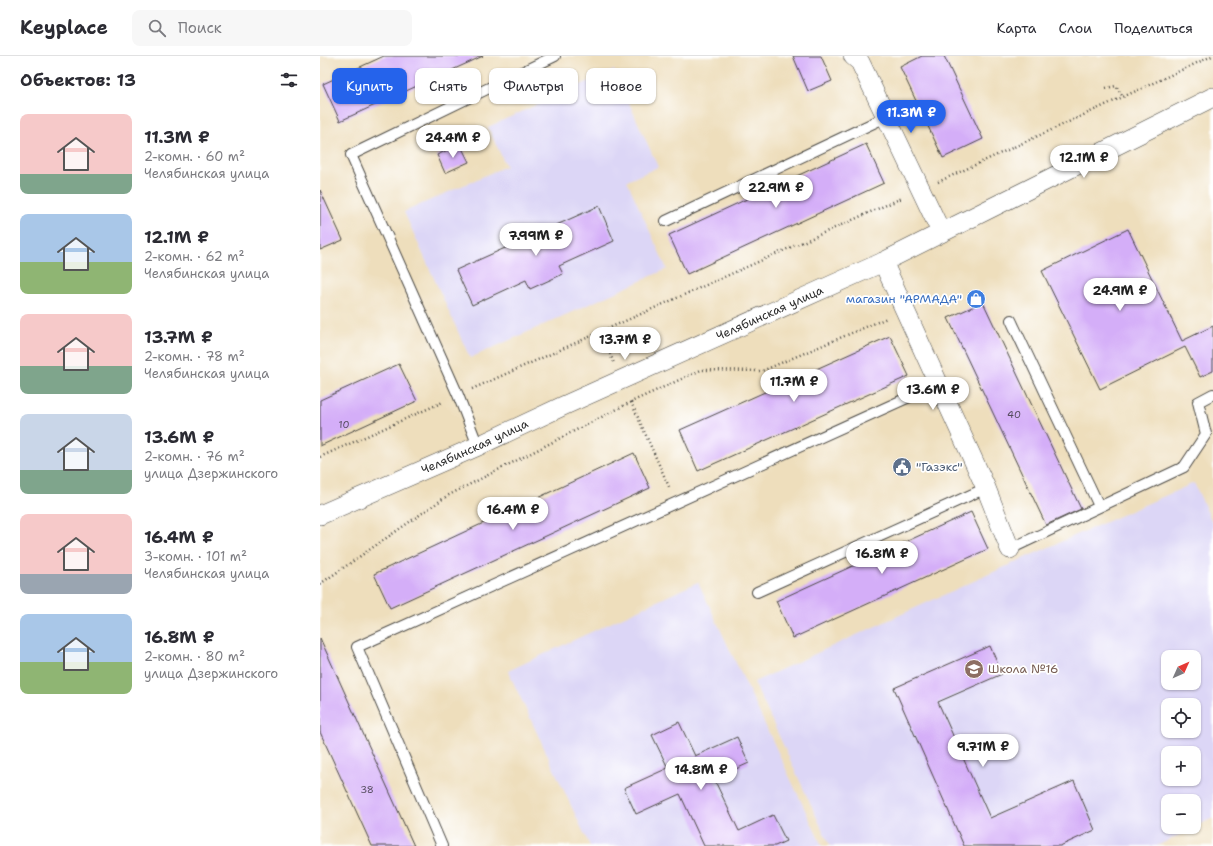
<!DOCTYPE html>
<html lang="ru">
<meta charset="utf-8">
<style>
body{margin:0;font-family:"Shantell Sans",sans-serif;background:#f7f7f7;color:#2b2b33;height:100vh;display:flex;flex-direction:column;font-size:15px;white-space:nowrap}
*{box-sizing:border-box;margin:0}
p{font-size:13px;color:#7c7c81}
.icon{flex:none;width:22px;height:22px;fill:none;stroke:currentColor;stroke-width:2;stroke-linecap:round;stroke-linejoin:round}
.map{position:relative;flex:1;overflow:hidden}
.side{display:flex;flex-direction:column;background:#fff;width:320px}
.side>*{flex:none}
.top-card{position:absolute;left:12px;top:12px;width:380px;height:36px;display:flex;gap:8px}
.needle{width:26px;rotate:45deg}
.tools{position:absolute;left:841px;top:594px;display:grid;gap:8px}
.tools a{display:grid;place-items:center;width:40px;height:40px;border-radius:8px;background:#fff;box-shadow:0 1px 3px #0004;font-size:20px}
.price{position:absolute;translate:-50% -34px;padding:0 9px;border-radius:14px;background:#fff;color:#222;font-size:13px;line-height:26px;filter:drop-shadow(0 1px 2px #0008)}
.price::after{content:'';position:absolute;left:50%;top:24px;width:12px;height:9px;margin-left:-6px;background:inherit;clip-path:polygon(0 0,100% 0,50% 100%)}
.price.selected{background:#2563eb;color:#fff}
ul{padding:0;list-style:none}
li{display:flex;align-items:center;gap:12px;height:100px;padding:0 20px}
li span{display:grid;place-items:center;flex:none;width:112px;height:80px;border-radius:8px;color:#555}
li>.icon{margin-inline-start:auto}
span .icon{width:48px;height:48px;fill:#fffc;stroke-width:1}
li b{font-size:17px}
h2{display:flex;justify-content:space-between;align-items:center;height:48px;padding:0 20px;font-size:17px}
.pill{padding:0 14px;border-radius:8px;background:#fff;box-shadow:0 1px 3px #0004;font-size:14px;line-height:36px}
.pill.selected{background:#2563eb;color:#fff}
header{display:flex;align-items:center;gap:24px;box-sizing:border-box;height:56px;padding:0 20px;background:#fff;border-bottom:1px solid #e1e1e2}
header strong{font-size:19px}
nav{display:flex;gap:22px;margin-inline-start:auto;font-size:14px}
.search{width:280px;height:36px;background:#f7f7f7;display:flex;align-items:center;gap:10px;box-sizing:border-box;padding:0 14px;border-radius:8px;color:#7c7c81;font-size:15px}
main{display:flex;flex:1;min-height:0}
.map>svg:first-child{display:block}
</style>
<header>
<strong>Keyplace</strong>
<div class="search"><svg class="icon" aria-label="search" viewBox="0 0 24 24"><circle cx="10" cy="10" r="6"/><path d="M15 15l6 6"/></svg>Поиск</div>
<nav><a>Карта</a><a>Слои</a><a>Поделиться</a></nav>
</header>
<main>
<section class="side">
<h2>Объектов: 13<svg class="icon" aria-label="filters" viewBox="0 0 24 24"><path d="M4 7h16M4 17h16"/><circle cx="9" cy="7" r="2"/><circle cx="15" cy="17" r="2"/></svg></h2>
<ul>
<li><span style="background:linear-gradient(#f6c9c9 75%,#7fa58c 0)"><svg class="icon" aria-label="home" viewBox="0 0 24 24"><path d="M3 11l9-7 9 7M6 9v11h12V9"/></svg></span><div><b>11.3M ₽</b><p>2-комн. · 60 m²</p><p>Челябинская улица</p></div></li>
<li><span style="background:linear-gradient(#a9c7e8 60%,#8fb573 0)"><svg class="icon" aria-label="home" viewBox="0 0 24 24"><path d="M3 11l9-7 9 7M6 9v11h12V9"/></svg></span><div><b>12.1M ₽</b><p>2-комн. · 62 m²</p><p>Челябинская улица</p></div></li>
<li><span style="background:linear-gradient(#f6c9c9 65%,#7fa58c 0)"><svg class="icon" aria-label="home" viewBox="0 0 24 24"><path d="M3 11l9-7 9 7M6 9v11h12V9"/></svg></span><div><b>13.7M ₽</b><p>2-комн. · 78 m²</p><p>Челябинская улица</p></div></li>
<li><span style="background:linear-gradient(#c9d6e8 70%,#7fa58c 0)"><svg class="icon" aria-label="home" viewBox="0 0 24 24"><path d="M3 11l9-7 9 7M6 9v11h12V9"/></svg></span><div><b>13.6M ₽</b><p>2-комн. · 76 m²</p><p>улица Дзержинского</p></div></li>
<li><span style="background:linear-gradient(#f6c9c9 75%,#9aa5b1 0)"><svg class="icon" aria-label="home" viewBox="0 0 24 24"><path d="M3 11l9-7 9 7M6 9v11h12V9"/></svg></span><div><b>16.4M ₽</b><p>3-комн. · 101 m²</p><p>Челябинская улица</p></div></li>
<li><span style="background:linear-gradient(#a9c7e8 60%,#8fb573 0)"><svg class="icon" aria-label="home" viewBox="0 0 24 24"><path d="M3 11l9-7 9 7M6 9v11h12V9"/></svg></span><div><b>16.8M ₽</b><p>2-комн. · 80 m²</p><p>улица Дзержинского</p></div></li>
</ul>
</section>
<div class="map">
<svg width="893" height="790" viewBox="0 0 893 790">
<rect width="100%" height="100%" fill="#fff"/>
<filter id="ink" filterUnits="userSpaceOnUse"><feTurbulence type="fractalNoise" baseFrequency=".025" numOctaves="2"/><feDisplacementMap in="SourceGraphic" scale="8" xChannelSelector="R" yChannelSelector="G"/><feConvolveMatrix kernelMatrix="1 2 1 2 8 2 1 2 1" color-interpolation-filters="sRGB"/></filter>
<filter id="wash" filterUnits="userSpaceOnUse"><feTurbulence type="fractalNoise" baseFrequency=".012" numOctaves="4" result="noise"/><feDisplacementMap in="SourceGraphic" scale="16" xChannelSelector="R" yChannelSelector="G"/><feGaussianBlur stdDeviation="0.9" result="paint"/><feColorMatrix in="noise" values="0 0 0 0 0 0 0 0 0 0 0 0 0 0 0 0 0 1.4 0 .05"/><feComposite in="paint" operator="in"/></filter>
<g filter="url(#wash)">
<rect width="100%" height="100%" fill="#eedebc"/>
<!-- built -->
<g fill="#dcd6f6" fill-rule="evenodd">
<polygon points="294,14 338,111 307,125 347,213 150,302 84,156 186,110 168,71"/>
<path d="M 874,427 L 893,468 L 893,762 L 837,790 L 510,790 L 434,626 L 702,503 ZM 848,601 L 874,601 L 874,627 L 848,627 ZM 848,649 L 874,649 L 874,675 L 848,675 ZM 848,697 L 874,697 L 874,723 L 848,723 ZM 848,745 L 874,745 L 874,771 L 848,771 Z"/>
<polygon points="378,526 502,790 270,790 188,615"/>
</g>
<g id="blocks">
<!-- building -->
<g fill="#d4aef8">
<polygon points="64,0 163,0 20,65 3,28"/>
<polygon points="473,0 501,0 512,25 488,35"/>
<polygon points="602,0 624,0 663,83 623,102 580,11"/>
<polygon points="140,88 149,106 125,117 117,99"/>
<polygon points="546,88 564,127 367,218 349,179"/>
<polygon points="0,134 23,184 0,194"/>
<polygon points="279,150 294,185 239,210 243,218 210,233 206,224 152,249 136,214"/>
<polygon points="808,173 862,285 893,270 893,315 880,321 865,291 780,333 722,215"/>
<polygon points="663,246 761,453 726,469 628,262"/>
<polygon points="570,280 589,320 378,415 360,374"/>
<polygon points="79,308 97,345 0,390 0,344"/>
<polygon points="314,397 330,432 70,552 54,518"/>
<polygon points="651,456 668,493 473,582 456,545"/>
<polygon points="0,582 94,790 52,790 0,676"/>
<polygon points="670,590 682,618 618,646 670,762 754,725 775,774 740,790 644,790 574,632"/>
<polygon points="359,666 375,700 417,681 429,707 394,723 419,775 453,759 466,785 455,790 384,790 360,738 316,758 304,732 348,712 332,679"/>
</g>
</g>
</g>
<g filter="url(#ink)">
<use href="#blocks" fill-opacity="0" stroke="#484641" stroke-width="1"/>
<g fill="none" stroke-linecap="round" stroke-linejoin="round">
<!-- service casing -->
<g stroke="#484641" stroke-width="12">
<g id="service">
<polyline points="346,165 566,61"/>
<polyline points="691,264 779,450"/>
<polyline points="158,390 138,339 31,99 235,0"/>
<polyline points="690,493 864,411 886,378 878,346 893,338"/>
<polyline points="437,536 666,432"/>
<polyline points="122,790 37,591 618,328"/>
</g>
</g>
<!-- minor casing -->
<g stroke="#484641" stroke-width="20">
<g id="minor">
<polyline points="533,0 540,6 621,176"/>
<polyline points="563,206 666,432 690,493"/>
<path id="s1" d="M 0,459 L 158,390 L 243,350 L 563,206 L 893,41"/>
</g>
</g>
<!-- path -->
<g stroke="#484641" stroke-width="2.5" stroke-dasharray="1 3" stroke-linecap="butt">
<polyline points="786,32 796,30 803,41"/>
<polyline points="618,126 892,0"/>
<polyline points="280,276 294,307"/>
<polyline points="152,333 582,142"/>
<polyline points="311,346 350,433"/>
<polyline points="0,401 123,346"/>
<polyline points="0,528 127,440 311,346 381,314 442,315 567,262"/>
</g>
<!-- service -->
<use href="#service" stroke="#fff" stroke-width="10"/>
<!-- minor -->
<use href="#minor" stroke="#fff" stroke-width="19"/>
</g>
</g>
<!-- icons -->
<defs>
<g id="shop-disc" transform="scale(1)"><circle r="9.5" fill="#3f7fe0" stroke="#fff"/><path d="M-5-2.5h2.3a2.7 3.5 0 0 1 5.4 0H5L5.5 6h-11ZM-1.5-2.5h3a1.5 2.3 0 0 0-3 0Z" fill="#fff"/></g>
<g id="civic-disc" transform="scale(1)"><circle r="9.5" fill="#5c6f8a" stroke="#fff"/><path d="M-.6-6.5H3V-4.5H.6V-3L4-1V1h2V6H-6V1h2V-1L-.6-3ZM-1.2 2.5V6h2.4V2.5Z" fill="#fff"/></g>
<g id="school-disc" transform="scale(1)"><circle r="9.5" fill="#8d6e63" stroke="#fff"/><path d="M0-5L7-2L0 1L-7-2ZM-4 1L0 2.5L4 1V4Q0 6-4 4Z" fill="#fff"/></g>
</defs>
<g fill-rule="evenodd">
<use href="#shop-disc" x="656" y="243"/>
<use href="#civic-disc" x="582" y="411"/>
<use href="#school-disc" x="654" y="613"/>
</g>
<g text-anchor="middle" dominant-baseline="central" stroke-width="3.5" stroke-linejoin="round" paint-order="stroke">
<!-- number labels -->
<g font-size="10" fill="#554c5e">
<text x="694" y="358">40</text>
<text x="24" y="368">10</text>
<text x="47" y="733">38</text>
</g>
<!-- shop labels -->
<g font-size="12" fill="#366cbe" stroke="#fff" text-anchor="end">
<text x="642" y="243">магазин "АРМАДА"</text>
</g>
<!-- street labels -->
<g font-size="12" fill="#2b2b2b" stroke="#fff">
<text stroke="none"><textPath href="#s1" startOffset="493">Челябинская улица</textPath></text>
<text stroke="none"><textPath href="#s1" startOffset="169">Челябинская улица</textPath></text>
</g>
<!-- service labels -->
<g font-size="12" fill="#4e5e75" stroke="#fff" text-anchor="start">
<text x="596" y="411">"Газэкс"</text>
</g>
<!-- education labels -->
<g font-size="12" fill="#785e54" stroke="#fff" text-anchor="start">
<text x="668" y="613">Школа №16</text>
</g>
</g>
</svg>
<div class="tools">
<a><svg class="needle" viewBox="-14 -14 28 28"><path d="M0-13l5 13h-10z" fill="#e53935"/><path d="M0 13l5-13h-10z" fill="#7c7c81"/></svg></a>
<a><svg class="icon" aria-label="locate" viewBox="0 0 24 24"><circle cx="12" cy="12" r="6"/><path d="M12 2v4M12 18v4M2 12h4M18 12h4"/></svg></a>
<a>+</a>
<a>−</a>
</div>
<b class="price selected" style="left:591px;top:78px">11.3M ₽</b>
<b class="price" style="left:133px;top:103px">24.4M ₽</b>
<b class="price" style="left:764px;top:123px">12.1M ₽</b>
<b class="price" style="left:456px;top:153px">22.9M ₽</b>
<b class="price" style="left:216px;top:201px">7.99M ₽</b>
<b class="price" style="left:800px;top:256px">24.9M ₽</b>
<b class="price" style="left:305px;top:305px">13.7M ₽</b>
<b class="price" style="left:474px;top:347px">11.7M ₽</b>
<b class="price" style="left:613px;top:355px">13.6M ₽</b>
<b class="price" style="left:193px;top:475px">16.4M ₽</b>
<b class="price" style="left:562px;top:519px">16.8M ₽</b>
<b class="price" style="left:663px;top:712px">9.71M ₽</b>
<b class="price" style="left:381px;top:735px">14.8M ₽</b>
<div class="top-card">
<a class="pill selected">Купить</a>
<a class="pill">Снять</a>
<a class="pill">Фильтры</a>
<a class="pill">Новое</a>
</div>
</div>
</main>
